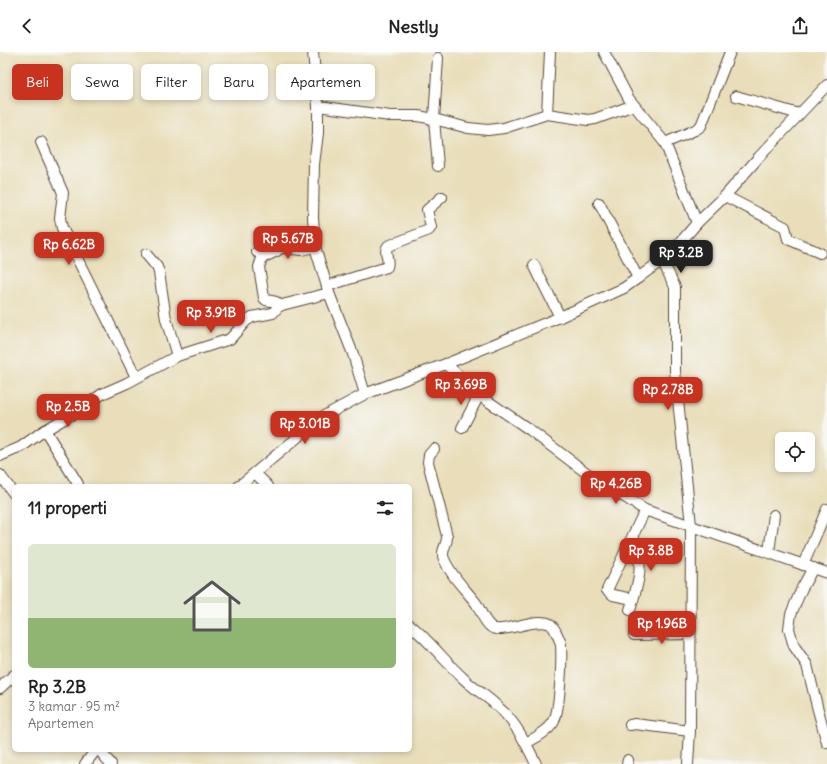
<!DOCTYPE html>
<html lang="id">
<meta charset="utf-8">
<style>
body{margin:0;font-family:Delius,sans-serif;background:#f2f2f2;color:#222;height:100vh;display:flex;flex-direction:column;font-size:15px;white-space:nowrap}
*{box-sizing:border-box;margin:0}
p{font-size:13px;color:#767676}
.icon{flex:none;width:22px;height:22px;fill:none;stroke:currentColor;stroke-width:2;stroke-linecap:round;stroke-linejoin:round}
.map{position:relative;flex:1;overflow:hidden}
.side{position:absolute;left:12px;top:432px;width:400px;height:268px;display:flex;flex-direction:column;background:#fff;border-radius:6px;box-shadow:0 2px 6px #0003}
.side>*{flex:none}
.banner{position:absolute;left:12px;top:12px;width:400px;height:36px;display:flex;gap:8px}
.fabs{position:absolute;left:775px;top:380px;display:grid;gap:8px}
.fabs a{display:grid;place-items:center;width:40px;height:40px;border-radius:6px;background:#fff;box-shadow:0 2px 6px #0003;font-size:20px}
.price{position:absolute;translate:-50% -34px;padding:0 9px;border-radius:8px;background:#c8321e;color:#fff;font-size:13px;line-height:26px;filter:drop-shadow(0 1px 2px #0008)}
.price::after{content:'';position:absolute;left:50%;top:24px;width:12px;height:9px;margin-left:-6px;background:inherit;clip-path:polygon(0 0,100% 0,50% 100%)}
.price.current{background:#222;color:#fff}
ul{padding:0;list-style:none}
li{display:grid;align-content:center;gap:8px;height:212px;padding:0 16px}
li+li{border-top:1px solid #e0e0e0}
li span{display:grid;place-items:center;height:124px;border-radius:6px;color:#555}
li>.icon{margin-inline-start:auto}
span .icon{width:72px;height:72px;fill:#fffc;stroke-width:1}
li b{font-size:17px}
h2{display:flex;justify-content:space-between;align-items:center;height:48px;padding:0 16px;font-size:17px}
.chip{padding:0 14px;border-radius:6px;background:#fff;box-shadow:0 2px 6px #0003;font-size:14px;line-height:36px}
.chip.current{background:#c8321e;color:#fff}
header{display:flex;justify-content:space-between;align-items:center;height:52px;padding:0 16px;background:#fff;font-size:18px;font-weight:700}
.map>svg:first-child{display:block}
</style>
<header><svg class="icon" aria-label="back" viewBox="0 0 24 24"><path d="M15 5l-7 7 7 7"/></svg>Nestly<svg class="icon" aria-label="share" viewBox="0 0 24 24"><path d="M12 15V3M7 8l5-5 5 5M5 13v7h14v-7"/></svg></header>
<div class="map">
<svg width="827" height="712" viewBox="0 0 827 712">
<rect width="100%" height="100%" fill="#f6f6f2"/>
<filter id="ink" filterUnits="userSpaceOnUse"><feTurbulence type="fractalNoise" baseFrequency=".025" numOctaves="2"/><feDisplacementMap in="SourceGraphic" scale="8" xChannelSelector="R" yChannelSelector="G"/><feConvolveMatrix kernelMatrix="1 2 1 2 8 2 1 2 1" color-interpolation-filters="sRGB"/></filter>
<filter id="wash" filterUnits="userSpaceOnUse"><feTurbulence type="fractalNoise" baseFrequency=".012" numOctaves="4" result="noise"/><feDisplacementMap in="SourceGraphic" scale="16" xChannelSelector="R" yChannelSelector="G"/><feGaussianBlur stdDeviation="0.9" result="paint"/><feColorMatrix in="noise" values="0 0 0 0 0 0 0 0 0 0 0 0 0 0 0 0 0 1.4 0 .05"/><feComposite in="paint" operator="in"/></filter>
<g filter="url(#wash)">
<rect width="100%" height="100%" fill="#e9deb9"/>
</g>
<g filter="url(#ink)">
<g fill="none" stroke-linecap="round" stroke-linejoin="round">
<!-- minor casing -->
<g stroke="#554535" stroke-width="12">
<g id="minor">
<polyline points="313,0 318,54 318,81 314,112 313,165 315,195 329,241 353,302 365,342"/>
<polyline points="604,0 629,47 665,91 697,171"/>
<polyline points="438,6 434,67 438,114"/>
<polyline points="736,44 799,62"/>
<polyline points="318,54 390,64 418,64 434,67 468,76 488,78 504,76 547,62 588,68 595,67 634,53"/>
<polyline points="547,62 550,0"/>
<polyline points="41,90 63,141 60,166 62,176 136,325"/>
<polyline points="665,91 695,78 701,74 730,0"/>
<polyline points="725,144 785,175 788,187 820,201"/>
<polyline points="599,151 638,226"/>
<polyline points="276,195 277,199 262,206 259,215 264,246 266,248 276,250 280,254"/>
<polyline points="257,200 276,195 301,198 315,195"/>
<polyline points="146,202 157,215 159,220 166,267 177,304 230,287 246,269 252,265 273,261 278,255 282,253 329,241"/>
<polyline points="534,213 560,265"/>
<path d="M 327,234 L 387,215 C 390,207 383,200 388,194 L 429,178 L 431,175 L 427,158 L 442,145"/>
<polyline points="446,312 479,343 530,378 588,422 645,458 827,521"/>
<polyline points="462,376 479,343"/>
<polyline points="45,378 78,432"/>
<path d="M 434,397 L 429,403 L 428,410 L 447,484 C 448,492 440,499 444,507 C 451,524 465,537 476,551 C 481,559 486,576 496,577 C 509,579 538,565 550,572 C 554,574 560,588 561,593 C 562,608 560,660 553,671 C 547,680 535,686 526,691"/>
<polyline points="0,404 21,395 42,380 81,357 102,342 127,331 177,304"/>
<polyline points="255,421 268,434"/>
<polyline points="0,423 14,442"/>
<polyline points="239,434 322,365 365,342 446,312 560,265 624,236 638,226 662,208 679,192 697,171 725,144 759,105 827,33"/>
<polyline points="769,500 774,463"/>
<polyline points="803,513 827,457"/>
<polyline points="813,516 802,536 791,562 789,577 794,594 807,613 817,654 827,691"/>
<polyline points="633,547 613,543 607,538 645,458"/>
<path d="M 630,558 C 639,529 645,512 633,483"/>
<path d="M 410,573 C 430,589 445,610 464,627 C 474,637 487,644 497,654 C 515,669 526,691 536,712"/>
<polyline points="634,583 690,582"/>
<polyline points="0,636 14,623"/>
<polyline points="630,673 635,672 690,679 691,473 675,319 675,235 662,208"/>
<polyline points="99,698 111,712"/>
<polyline points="85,712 96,698"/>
<polyline points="627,712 628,708"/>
<polyline points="688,712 690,679"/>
</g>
</g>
<!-- minor -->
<use href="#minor" stroke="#fff" stroke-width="10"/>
</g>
</g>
</svg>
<div class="fabs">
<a><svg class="icon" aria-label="locate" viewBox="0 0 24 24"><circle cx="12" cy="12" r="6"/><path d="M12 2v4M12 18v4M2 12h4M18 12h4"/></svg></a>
</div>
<b class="price" style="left:288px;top:208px">Rp 5.67B</b>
<b class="price" style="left:69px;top:214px">Rp 6.62B</b>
<b class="price current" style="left:681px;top:222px">Rp 3.2B</b>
<b class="price" style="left:211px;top:282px">Rp 3.91B</b>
<b class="price" style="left:461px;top:354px">Rp 3.69B</b>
<b class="price" style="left:668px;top:359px">Rp 2.78B</b>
<b class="price" style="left:68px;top:376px">Rp 2.5B</b>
<b class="price" style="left:305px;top:393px">Rp 3.01B</b>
<b class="price" style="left:616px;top:453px">Rp 4.26B</b>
<b class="price" style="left:651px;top:520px">Rp 3.8B</b>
<b class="price" style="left:662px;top:593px">Rp 1.96B</b>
<div class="banner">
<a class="chip current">Beli</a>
<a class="chip">Sewa</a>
<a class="chip">Filter</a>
<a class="chip">Baru</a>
<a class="chip">Apartemen</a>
</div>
<section class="side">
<h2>11 properti<svg class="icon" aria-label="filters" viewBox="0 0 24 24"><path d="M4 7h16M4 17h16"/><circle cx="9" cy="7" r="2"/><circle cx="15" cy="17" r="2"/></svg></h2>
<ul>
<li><span style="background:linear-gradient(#dfe7d0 60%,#8fb573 0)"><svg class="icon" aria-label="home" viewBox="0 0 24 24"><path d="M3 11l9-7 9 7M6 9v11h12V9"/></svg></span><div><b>Rp 3.2B</b><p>3 kamar · 95 m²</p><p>Apartemen</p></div></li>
</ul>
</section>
</div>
